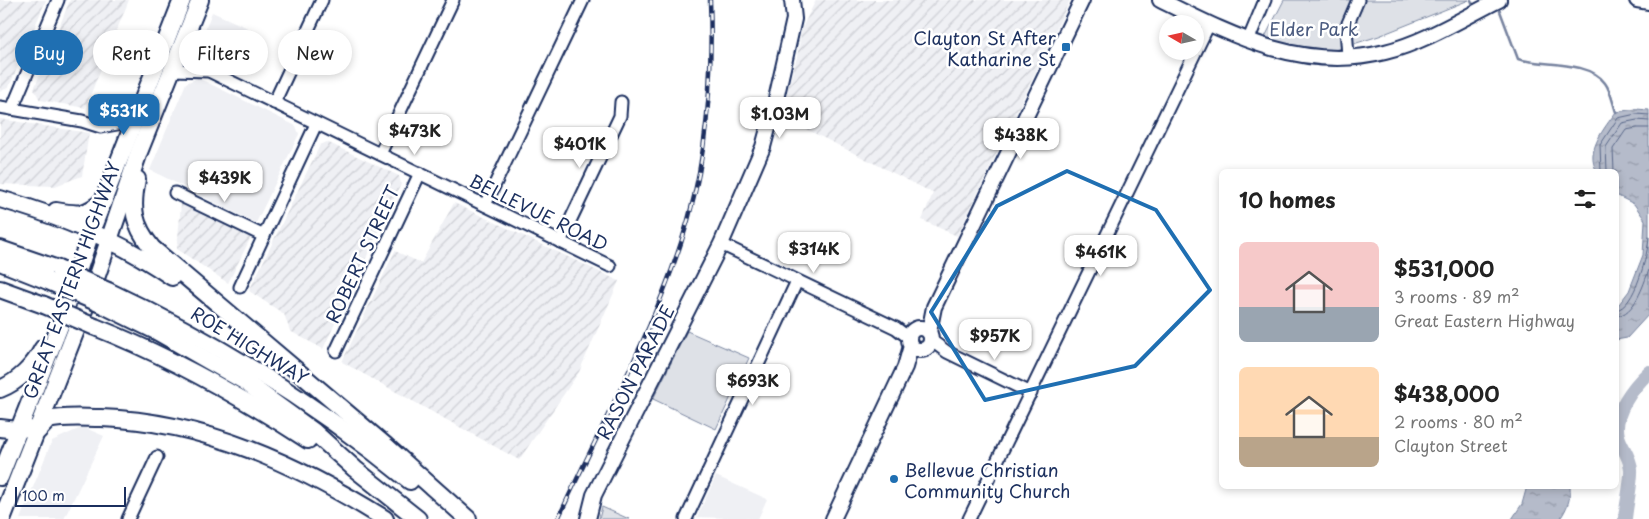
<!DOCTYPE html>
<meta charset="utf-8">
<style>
body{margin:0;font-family:"Playpen Sans",sans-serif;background:#f6f6f6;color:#222;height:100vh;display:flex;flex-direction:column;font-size:19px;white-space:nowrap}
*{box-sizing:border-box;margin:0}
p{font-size:16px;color:#767676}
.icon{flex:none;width:28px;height:28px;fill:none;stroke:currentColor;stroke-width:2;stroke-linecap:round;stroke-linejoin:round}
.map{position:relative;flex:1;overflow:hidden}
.details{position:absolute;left:1219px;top:169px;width:400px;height:320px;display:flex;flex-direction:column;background:#fff;border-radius:8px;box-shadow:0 2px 8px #0003}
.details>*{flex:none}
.top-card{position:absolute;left:15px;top:30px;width:475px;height:45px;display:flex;gap:10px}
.needle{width:32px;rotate:279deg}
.controls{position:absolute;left:1159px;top:15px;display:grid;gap:10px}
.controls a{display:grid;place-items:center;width:45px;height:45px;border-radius:50%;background:#fff;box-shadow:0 2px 8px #0003;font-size:25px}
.scale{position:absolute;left:15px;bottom:12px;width:111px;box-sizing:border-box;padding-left:5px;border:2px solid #1b2f5e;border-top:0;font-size:14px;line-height:18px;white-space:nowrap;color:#1b2f5e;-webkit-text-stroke:4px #fff;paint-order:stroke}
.price{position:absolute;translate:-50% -42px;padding:0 11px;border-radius:10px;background:#fff;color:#222;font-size:16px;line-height:32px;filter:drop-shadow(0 1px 2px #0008)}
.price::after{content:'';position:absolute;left:50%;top:30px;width:15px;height:11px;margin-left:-8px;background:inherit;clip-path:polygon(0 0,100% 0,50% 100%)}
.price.on{background:#1f6fb2;color:#fff}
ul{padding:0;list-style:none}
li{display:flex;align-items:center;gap:15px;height:125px;padding:0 20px}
li span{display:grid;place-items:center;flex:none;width:140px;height:100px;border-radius:8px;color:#555}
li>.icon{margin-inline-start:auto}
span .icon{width:60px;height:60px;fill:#fffc;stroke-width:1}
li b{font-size:21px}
h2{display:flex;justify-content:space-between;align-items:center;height:60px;padding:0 20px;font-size:21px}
.chip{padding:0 18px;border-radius:22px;background:#fff;box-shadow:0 2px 8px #0003;font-size:18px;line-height:45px}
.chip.on{background:#1f6fb2;color:#fff}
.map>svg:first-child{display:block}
</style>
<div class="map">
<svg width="1649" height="519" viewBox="0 0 1649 519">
<defs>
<pattern id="industrial-furrows" width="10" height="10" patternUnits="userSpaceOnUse" patternTransform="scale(1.25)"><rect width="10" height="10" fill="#eff0f4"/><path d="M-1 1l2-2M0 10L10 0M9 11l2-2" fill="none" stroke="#ccced4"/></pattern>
<pattern id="water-ripples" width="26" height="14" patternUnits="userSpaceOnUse" patternTransform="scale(1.25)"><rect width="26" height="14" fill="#b5bbca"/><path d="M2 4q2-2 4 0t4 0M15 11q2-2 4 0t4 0" fill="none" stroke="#9298a7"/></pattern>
</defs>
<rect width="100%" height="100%" fill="#fff"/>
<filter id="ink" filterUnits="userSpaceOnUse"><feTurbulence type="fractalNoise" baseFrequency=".02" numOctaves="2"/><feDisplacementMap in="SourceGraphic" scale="10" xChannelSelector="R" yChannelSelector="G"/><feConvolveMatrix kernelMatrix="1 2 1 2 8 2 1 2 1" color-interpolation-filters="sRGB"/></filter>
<g filter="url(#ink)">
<!-- built -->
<g fill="#eff0f4">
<polygon points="212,12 248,28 230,68 197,51"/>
<polygon points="198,78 296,126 299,134 256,223 150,170 186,83"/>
<polygon points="83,427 104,436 64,519 20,519 52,441"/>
<polygon points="716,476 767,499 758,519 697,517"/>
</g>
<!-- industrial -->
<g fill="url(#industrial-furrows)">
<polygon points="0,0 46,0 9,87 0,92"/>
<polygon points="70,0 129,0 85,108 40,100 34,89"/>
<polygon points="816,0 1070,0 957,236 922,220 933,193 780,116 797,57 802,28"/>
<polygon points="0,119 89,133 82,176 55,186 0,184"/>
<polygon points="327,142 399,176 401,184 323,349 290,331 284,314 249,291 320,145"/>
<polygon points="454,203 619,281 579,372 519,460 342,362 395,251 421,263"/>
<polygon points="181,204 251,237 228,283 177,249"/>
</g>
<!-- park -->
<g fill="#dee1e7" stroke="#7c88a2">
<polygon points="1284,0 1469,0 1379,36 1312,57 1265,37"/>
<polygon points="687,331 749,358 716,429 653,399"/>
<polygon points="602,507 629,519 599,519"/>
</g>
<!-- water -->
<g fill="url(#water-ripples)" stroke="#77839f">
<path d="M 1636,109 L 1649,110 L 1649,314 L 1627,338 L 1616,340 L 1616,308 L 1629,291 L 1643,255 L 1645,220 L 1634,204 L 1616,195 L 1616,171 L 1597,171 C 1584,152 1605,127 1616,112 Z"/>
<path d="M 1527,486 L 1570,486 C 1571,500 1567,508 1560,519 L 1512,519 L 1522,504 Z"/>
</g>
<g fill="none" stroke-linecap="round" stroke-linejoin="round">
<!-- shore -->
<g stroke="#596789" stroke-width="1">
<polyline points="1601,171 1600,145 1618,118 1636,114 1649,115"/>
<polyline points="1607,171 1606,147 1622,123 1637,120 1649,121"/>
<polyline points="1614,171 1613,149 1626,130 1637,128 1649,128"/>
<path d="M 1616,310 C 1635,308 1648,253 1649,237"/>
<path d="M 1616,316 C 1635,315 1643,285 1649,270"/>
</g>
<!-- stream -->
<g stroke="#77839f" stroke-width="2.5">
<polyline points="1471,0 1474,7"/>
<path d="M 1500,11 L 1518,59 C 1541,66 1589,60 1605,83 C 1611,91 1613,104 1616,112"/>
</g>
<!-- river -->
<path stroke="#b5bbca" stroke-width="14" d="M 1625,519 C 1626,505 1632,481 1631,469 C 1630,456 1621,447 1618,436 C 1612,413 1634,386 1649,372"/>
<!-- minor casing -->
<g stroke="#1b2f5e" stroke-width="15">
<g id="minor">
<polyline points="189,29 194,54 209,71"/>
<polyline points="1248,41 1265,0"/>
<polyline points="1348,56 1346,28 1358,0"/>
<polyline points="173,70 209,71 610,266"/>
<polyline points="274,103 322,0"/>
<polyline points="0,107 82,121 101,127 128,122 136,117"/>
<polyline points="12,109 58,0"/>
<polyline points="380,154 453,0"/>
<polyline points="175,193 264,236"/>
<polyline points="485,205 583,0"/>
<polyline points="560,242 620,116 621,102"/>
<polyline points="721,244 896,328 909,338"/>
<polyline points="240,287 316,124"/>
<polyline points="932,341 947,352 1031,393"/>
<polyline points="336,351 420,173"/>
<polyline points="128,519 157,457"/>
<polyline points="686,519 797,281"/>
<polyline points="969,519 1209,24"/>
</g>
</g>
<!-- major casing -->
<g stroke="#1b2f5e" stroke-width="18">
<g id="major">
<path d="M 1160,0 C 1231,35 1303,73 1385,52 C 1425,42 1463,18 1499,0"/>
<polyline points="1637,0 1649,2"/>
<circle cx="920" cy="339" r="11"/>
<polyline points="929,332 934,307 1082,0"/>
<polyline points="588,519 594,495 721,244 763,147 776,99 794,19 792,0"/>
<polyline points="833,519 905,367 911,346"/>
</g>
</g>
<!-- highway casing -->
<g stroke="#1b2f5e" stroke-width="20">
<g id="highway">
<path d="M 137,179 C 131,209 133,224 152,248 L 386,446 L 468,519"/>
<path d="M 0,199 C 60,216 120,241 172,277"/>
<path d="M 56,211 C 79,215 85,216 104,200"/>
<polyline points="0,249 58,269"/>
<polyline points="0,262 48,281"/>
<polyline points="0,289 44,305"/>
<path d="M 108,291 C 217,342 317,405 410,481"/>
<polyline points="103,305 158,332 244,381 313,431 355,469 418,519"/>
<path d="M 95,327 C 171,357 240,396 308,440"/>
<path d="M 0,389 C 18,382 34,366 43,348"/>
<polyline points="0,428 17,430 27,428"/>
<path d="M 38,431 L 48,420 C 65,416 83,418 101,418 C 204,421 299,465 385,519"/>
<polyline points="0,477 61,323 91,232 182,0"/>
<polyline points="2,519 93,287 139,152 200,0"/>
</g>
</g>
<!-- minor -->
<use href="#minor" stroke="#fff" stroke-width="11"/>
<!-- major -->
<use href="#major" stroke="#fff" stroke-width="14"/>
<!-- highway -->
<use href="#highway" stroke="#fff" stroke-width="16"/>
<!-- rail casing -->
<g stroke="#1b2f5e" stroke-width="4.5">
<path id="rail" d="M 558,519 C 600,428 650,338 681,243 C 707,165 713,81 710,0"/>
</g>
<!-- rail -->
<use href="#rail" stroke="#fff" stroke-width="2.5" stroke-dasharray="8" stroke-linecap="butt"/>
<!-- highway-bridge casing -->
<g stroke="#1b2f5e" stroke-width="20" stroke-linecap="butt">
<g id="highway-bridge">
<polyline points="58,269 108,291"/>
<polyline points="48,281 103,305"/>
<polyline points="44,305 95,327"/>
</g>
</g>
<!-- highway-bridge -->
<use href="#highway-bridge" stroke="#fff" stroke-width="16"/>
</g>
</g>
<!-- marked area -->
<path fill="none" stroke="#1f6fb2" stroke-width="4" stroke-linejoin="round" d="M 1067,171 L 1156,210 L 1210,290 L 1135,366 L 985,400 L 931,312 L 997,206 Z"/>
<!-- markers -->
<g fill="#1f6fb2" stroke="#fff" stroke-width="2">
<rect x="1061" y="42" width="10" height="10" rx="2.5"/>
<circle cx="894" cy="479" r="5"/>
</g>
<g text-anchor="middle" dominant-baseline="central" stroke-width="5" stroke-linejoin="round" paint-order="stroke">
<!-- park labels -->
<g font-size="18" fill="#4c5c80" stroke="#fff">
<text x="1314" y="28">Elder Park</text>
</g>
<!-- poi labels -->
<g font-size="18" fill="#1b2f5e" stroke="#fff" text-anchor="end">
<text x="1056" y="37">Clayton St After<tspan x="1056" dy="21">Katharine St</tspan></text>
<text x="904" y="469" text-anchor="start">Bellevue Christian<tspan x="904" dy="21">Community Church</tspan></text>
</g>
<!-- street labels -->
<g font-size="18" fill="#1b2f5e" stroke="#fff">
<text transform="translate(539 212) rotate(26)">BELLEVUE ROAD</text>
<text transform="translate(362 254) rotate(-65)">ROBERT STREET</text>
<text transform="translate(71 280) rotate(-70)">GREAT EASTERN HIGHWAY</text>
<text transform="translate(250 345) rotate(31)">ROE HIGHWAY</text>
<text transform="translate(635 372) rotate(-63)">RASON PARADE</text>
</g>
</g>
</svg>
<div class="controls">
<a><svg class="needle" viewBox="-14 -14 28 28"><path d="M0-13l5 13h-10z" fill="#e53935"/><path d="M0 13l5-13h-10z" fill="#767676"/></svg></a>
</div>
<div class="scale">100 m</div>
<b class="price on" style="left:124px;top:136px">$531K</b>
<b class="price" style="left:780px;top:139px">$1.03M</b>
<b class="price" style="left:415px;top:156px">$473K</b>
<b class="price" style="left:1021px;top:160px">$438K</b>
<b class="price" style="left:580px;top:169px">$401K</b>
<b class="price" style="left:225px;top:203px">$439K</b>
<b class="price" style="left:814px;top:274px">$314K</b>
<b class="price" style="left:1101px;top:277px">$461K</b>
<b class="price" style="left:995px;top:361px">$957K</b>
<b class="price" style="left:753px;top:406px">$693K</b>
<div class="top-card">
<a class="chip on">Buy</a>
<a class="chip">Rent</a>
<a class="chip">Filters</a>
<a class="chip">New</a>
</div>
<section class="details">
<h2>10 homes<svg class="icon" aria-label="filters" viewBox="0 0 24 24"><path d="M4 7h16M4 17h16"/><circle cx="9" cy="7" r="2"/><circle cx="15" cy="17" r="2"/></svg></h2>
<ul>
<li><span style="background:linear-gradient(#f6c9c9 65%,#9aa5b1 0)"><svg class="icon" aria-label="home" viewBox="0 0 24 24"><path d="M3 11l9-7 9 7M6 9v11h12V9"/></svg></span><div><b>$531,000</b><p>3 rooms · 89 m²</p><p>Great Eastern Highway</p></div></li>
<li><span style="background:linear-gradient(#ffd9b3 70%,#b9a48a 0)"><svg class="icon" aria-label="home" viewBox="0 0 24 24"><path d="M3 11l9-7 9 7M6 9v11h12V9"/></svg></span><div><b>$438,000</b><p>2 rooms · 80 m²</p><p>Clayton Street</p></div></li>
</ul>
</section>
</div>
